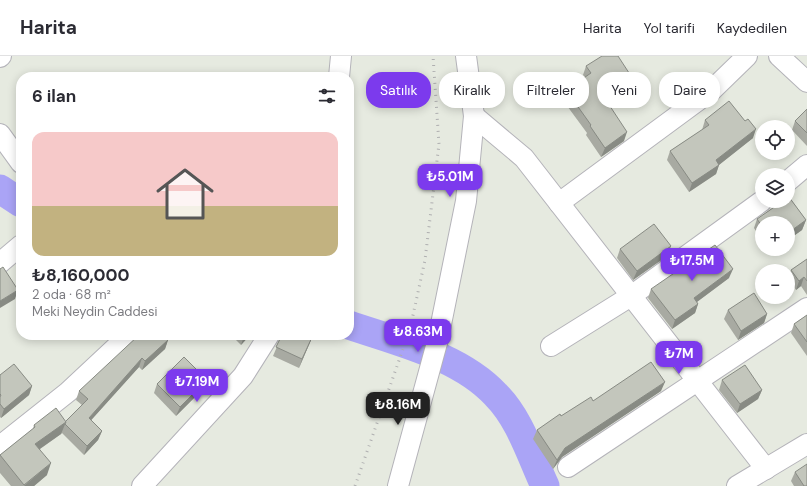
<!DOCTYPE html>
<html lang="tr">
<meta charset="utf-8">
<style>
body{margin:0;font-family:"DM Sans",sans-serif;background:#f7f7f7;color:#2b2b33;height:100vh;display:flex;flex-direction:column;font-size:15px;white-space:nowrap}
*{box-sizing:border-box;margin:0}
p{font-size:13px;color:#7c7c81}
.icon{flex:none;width:22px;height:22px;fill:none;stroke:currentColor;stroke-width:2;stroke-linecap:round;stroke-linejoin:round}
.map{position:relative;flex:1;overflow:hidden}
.side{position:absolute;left:16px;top:16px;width:338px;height:268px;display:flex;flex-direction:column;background:#fff;border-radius:16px;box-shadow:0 2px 10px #0003}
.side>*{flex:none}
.banner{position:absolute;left:366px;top:16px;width:380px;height:36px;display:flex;gap:8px}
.tools{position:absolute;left:755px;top:64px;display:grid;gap:8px}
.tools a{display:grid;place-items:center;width:40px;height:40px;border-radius:50%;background:#fff;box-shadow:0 2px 10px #0003;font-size:20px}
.price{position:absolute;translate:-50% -34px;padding:0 9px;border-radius:8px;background:#7c3aed;color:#fff;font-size:13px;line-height:26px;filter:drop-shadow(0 1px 2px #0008)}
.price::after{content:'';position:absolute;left:50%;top:24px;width:12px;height:9px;margin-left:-6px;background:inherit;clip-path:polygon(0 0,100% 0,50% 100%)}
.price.current{background:#222;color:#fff}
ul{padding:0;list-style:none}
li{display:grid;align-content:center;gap:8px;height:212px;padding:0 16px}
li span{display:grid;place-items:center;height:124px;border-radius:12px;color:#555}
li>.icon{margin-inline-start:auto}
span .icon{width:72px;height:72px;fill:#fffc;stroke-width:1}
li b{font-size:17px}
h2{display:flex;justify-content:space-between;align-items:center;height:48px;padding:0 16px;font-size:17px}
.chip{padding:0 14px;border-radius:16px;background:#fff;box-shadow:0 2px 10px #0003;font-size:14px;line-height:36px}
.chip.current{background:#7c3aed;color:#fff}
header{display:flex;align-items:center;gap:24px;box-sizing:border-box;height:56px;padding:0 20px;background:#fff;border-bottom:1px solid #e1e1e2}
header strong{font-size:19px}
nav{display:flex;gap:22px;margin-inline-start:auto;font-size:14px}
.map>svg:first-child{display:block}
</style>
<header>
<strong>Harita</strong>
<nav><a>Harita</a><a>Yol tarifi</a><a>Kaydedilen</a></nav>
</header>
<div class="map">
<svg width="807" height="430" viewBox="0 0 807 430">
<rect width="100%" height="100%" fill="#e6eae0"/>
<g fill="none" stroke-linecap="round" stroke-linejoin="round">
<!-- river -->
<g stroke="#aaa4f6" stroke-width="29">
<polyline points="0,133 21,147"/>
<path d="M 349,269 C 398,286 460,300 496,339 C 520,363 531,400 545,430"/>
</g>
<!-- minor casing -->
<g stroke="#b4b3b9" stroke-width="22">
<g id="minor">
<polyline points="779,0 807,26"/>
<polyline points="0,1 1,0"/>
<polyline points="339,21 341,0"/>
<polyline points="474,60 524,102 766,413"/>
<polyline points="0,78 21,107"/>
<polyline points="788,125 807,109"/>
<polyline points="559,147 711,35 747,0"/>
<polyline points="0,207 21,189"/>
<polyline points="551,290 631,240 762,145"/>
<polyline points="0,390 68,336 129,279"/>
<polyline points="568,411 807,252"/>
<polyline points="142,430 243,320 269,279"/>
<polyline points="398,430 438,283 466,145 474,60 466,0"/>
<polyline points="737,430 807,388"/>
</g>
</g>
<!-- minor -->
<use href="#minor" stroke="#fff" stroke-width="20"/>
<!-- rail -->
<polyline stroke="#afafb0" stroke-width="3" stroke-dasharray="1 5" stroke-linecap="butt" points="355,430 410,273 425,204 439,88 433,0"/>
</g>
<!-- wall -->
<g fill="#a8aaa2">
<polygon points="586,10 631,20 628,29 605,43 624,85 601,101 586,79 587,77 562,43 566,34 585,21 583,19"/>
<polygon points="807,53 807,90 792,74 795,65"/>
<polygon points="705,64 753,82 719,109 716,118 689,136 667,104 670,95 702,74"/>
<polygon points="789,141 806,164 802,174 788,184 788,167 762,167 762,184 754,172 757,163 783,145 788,145 788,142"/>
<polygon points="620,193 667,200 633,224 617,202"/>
<polygon points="807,203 807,239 801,230 796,234 788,223 791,214"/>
<polygon points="729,222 697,246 698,248 695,257 672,273 648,242 651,233"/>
<polygon points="728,254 767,258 764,267 738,284 724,263"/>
<polygon points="807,259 807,300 791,277 794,268"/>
<polygon points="231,279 250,279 241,289"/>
<polygon points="282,279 313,279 299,312 273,300"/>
<polygon points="168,284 165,293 142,314 139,311 91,364 102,375 98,384 84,399 62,377 61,378 40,393 47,419 34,430 11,430 0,417 0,399 33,373 34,369 65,366 82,349 76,344 79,335"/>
<polygon points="0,319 32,330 29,339 1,362 0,361"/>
<polygon points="207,324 203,333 176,360 154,337 157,328"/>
<polygon points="722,324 762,334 758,343 737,357 719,334"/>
<polygon points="661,335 562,401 553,413 533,383 537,374 561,360 593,345"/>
<polygon points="795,416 807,430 794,430 791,425"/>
</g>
<!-- shaded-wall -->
<g fill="#888b84">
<polygon points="631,20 628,29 599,48 602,38"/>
<polygon points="756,73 753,82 715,112 719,109 716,118 689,136 692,127 716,104"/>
<polygon points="627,76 624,85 601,101 605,92"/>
<polygon points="806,164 802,174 788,184 788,177"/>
<polygon points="671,190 667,200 633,224 637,215"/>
<polygon points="733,213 729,222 690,251 694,242"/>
<polygon points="804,221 801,230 796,234 799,225"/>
<polygon points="18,234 15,243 0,252 0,245"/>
<polygon points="698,248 695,257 672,273 675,264"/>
<polygon points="767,258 764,267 738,284 741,275"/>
<polygon points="245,279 250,279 241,289 244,280"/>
<polygon points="313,279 311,284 299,312 302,303"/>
<polygon points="168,284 165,293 142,314 145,305"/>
<polygon points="142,302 139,311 85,371 89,362"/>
<polygon points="207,324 203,333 176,360 180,351"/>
<polygon points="665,326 661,335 562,401 553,413 557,404 565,392"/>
<polygon points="32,330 29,339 1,362 4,353"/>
<polygon points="762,334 758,343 737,357 740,348"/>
<polygon points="66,366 61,378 31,399 35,388"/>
<polygon points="102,375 98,384 84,399 87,390"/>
<polygon points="51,407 47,419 34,430 24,430"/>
</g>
<!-- building -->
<g fill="#c3c6bc" stroke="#888b84">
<polygon points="602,0 618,0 631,20 602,38 627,76 605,92 590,70 591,69 566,34 591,17 586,10"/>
<polygon points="729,45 745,65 748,63 756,73 716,104 719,109 692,127 670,95 709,69 705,64"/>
<polygon points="807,53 807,77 795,65"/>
<polygon points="789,141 806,164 788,177 788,167 762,167 762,170 757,163 783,145 788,145 788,142"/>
<polygon points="654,168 671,190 637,215 620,193"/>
<polygon points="715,189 733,213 694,242 698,248 675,264 651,233"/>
<polygon points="807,203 807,225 804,221 799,225 791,214"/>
<polygon points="3,211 18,234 0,245 0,213"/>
<polygon points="754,237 767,258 741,275 728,254"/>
<polygon points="807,259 807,286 794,268"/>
<polygon points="139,279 163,279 168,284 145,305 142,302 89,362 102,375 87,390 65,368 66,366 65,366 88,343 79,335"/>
<polygon points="282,279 313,279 302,303 276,291"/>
<polygon points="184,301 207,324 180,351 157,328"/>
<polygon points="651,306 665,326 565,392 557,404 537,374 560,358 561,360 591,341 593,345"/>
<polygon points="14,308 32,330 4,353 0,348 0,341 1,339 0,338 0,319"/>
<polygon points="745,309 762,334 740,348 722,324"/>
<polygon points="56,352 66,366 35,388 51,407 24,429 0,399 35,371 34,369"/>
<polygon points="807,408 807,430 804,430 795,416"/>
</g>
</svg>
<div class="tools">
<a><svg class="icon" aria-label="locate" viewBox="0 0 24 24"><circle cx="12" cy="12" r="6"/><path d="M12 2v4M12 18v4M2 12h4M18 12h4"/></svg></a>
<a><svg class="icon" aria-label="layers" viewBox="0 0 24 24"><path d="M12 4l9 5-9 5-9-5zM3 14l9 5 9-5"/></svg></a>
<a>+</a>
<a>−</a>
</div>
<b class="price" style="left:450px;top:142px">₺5.01M</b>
<b class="price" style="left:692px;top:226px">₺17.5M</b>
<b class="price" style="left:418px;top:297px">₺8.63M</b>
<b class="price" style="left:679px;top:319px">₺7M</b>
<b class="price" style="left:197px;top:347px">₺7.19M</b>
<b class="price current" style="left:398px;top:370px">₺8.16M</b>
<div class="banner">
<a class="chip current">Satılık</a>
<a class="chip">Kiralık</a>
<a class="chip">Filtreler</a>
<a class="chip">Yeni</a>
<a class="chip">Daire</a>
</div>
<section class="side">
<h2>6 ilan<svg class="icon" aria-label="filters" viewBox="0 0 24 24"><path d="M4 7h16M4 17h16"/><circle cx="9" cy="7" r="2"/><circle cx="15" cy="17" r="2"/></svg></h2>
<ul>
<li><span style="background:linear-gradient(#f6c9c9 60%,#c2b280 0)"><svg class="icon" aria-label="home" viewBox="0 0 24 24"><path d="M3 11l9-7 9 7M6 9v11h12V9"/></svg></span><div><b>₺8,160,000</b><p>2 oda · 68 m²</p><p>Meki Neydin Caddesi</p></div></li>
</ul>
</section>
</div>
